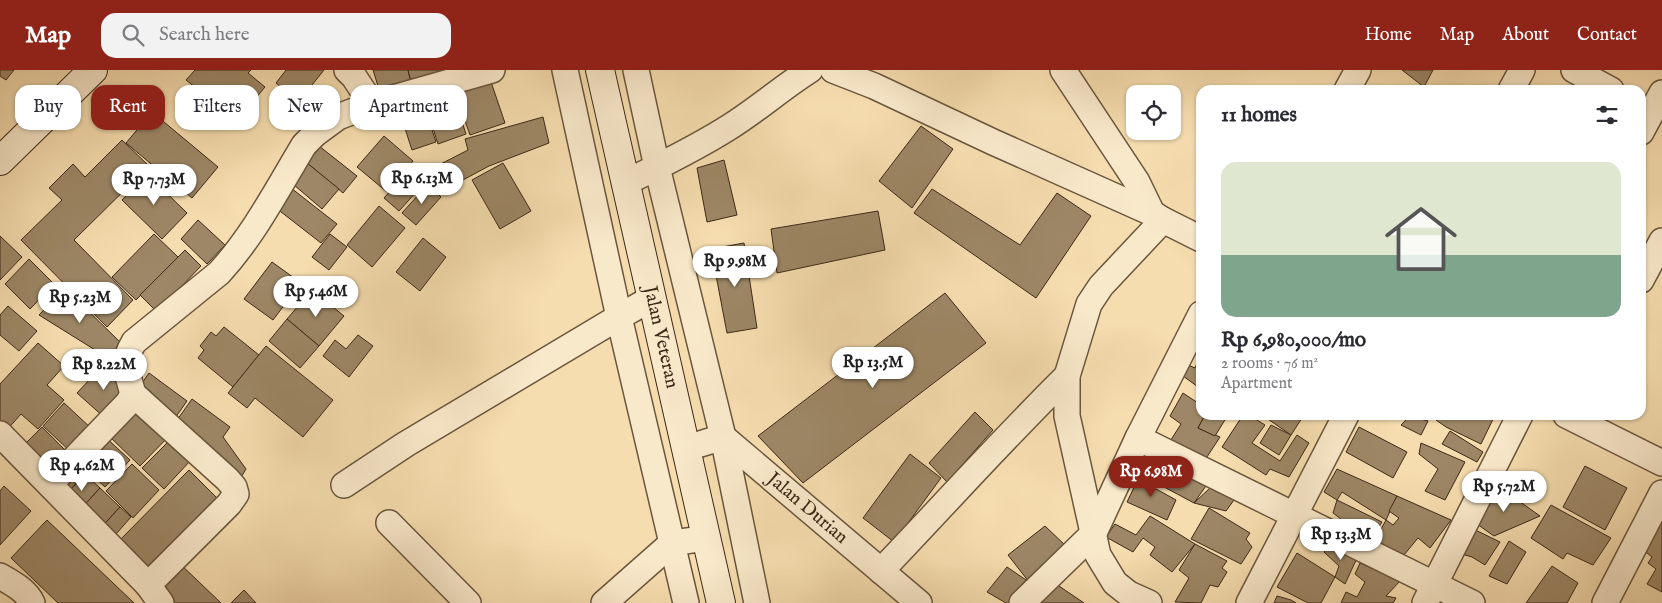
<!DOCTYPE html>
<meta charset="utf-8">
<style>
body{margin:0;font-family:"IM FELL English",serif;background:#f2f2f3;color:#2b2b33;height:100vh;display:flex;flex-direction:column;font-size:19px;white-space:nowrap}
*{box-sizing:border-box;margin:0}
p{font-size:16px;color:#7c7c81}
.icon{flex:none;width:28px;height:28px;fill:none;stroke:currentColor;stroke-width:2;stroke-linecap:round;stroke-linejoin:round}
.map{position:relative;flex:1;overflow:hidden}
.drawer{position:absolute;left:1196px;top:15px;width:450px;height:335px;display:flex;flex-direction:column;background:#fff;border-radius:15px;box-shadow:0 1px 4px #0004}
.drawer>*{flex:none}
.guide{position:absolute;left:15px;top:15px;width:475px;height:45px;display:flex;gap:10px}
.controls{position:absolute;left:1126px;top:15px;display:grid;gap:10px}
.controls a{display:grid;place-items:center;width:55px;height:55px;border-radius:10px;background:#fff;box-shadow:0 1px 4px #0004;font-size:25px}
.price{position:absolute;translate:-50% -42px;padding:0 11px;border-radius:18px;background:#fff;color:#222;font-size:16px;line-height:32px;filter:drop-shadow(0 1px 2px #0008)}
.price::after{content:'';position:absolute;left:50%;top:30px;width:15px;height:11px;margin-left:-8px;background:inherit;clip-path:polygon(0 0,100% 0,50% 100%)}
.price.current{background:#8f2418;color:#fff}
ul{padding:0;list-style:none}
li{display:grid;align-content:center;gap:10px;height:265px;padding:0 25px}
li span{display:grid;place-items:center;height:155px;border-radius:15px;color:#555}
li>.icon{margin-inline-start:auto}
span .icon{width:90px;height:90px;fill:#fffc;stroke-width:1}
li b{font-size:21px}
h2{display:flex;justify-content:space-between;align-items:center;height:60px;padding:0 25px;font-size:21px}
.pill{padding:0 18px;border-radius:15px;background:#fff;box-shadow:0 1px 4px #0004;font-size:18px;line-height:45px}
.pill.current{background:#8f2418;color:#fff}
header{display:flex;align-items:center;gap:30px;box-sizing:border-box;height:70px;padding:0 25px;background:#8f2418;color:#fff}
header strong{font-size:24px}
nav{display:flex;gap:28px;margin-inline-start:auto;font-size:18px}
.search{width:350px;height:45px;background:#f2f2f3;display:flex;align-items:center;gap:12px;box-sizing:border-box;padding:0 18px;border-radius:15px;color:#7c7c81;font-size:19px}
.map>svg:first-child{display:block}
</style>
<header>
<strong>Map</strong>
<div class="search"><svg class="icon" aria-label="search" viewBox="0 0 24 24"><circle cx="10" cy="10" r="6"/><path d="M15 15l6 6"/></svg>Search here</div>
<nav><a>Home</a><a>Map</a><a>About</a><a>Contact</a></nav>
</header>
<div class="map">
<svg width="1662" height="533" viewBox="0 0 1662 533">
<rect width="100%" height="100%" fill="#f6ddaf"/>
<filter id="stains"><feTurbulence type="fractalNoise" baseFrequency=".004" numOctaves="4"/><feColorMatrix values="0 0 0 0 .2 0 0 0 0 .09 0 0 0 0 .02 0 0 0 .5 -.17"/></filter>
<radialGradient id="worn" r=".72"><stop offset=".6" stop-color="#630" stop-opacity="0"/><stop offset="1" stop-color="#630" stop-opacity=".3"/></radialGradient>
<!-- building -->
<g fill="#9d8766" stroke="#3c2917">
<polygon points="0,0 14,0 6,10 0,6"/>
<polygon points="195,0 251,0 248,3 265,17 245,41 228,27 220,37 186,10"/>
<polygon points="286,0 324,0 308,20 317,28 308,39 276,13"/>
<polygon points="373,0 408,0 413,20 382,29"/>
<polygon points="408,0 466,0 413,20"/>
<polygon points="1402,0 1433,0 1424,17"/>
<polygon points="490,9 505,53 470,65 455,22"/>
<polygon points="453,24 466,64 438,74 425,33"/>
<polygon points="423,32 436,72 412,80 399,40"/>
<polygon points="152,42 218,97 192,128 126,73"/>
<polygon points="543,47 549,73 489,96 446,119 429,100 468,80 465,69"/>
<polygon points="921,56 953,79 912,138 879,111"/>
<polygon points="384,66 413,91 387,122 357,97"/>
<polygon points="122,70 149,96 74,170 133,230 107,257 21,170 62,130 49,118 73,94 85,107"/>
<polygon points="314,72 357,106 343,123 301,88"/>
<polygon points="301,88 339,119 322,139 286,108"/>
<polygon points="724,90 737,145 707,152 697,98"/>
<polygon points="503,93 531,141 500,159 472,110"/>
<polygon points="413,95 428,109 399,141 384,128"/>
<polygon points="147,104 187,143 162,169 122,130"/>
<polygon points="428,114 441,127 416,155 402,143"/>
<polygon points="291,118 337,154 321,173 276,138"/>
<polygon points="932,119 1020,175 1057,123 1091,146 1036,228 914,143"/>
<polygon points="379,136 405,158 372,197 347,175"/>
<polygon points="878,141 885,180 777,203 771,159"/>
<polygon points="198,150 225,175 207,194 181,169"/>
<polygon points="154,164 178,187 136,230 112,207"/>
<polygon points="330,164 347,177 329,200 312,187"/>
<polygon points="0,166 22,187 0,210"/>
<polygon points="423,168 446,187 420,221 396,202"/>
<polygon points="744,173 757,258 727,263 711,179"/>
<polygon points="185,180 201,196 157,242 140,225"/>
<polygon points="29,189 54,214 30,239 5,214"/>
<polygon points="272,192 301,213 273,250 244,229"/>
<polygon points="65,218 122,274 108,288 39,245"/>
<polygon points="312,220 344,246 319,276 287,249"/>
<polygon points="945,223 986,273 803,413 758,366"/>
<polygon points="8,236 37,261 19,281 0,265 0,245"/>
<polygon points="287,249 319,276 300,298 269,271"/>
<polygon points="224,257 259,285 233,317 198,288 204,280 200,276 211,262 216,266"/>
<polygon points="358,265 373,276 349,307 323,286 335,270 346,279"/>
<polygon points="38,273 64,296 47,315 64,330 38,359 21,344 6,361 0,356 0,314"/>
<polygon points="266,276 333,330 303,367 255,328 247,338 228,323"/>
<polygon points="1200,287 1201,288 1201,319 1183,306 1188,295 1195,298"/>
<polygon points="104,294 131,320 105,348 77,323"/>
<polygon points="149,303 187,331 173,351 135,323"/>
<polygon points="1183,323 1201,335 1201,345 1205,345 1198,358 1220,367 1203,393 1167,376 1181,354 1170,346"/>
<polygon points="192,329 230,357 223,367 246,399 237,414 172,357"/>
<polygon points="134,331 170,365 140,396 110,367"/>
<polygon points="64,333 92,359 71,382 43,356"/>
<polygon points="975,342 993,360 947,412 929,393"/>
<polygon points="1205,345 1228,345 1215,366 1198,358"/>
<polygon points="1243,345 1249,345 1265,355 1252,373 1280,391 1297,365 1309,373 1289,407 1270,399 1266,405 1222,377"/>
<polygon points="1262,345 1304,345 1291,365"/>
<polygon points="1439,345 1495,345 1481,374 1446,357 1436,350"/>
<polygon points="1410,346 1428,351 1421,365 1401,355"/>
<polygon points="1271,355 1291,365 1279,385 1260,373"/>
<polygon points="42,357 70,385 47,408 19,380"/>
<polygon points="1359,357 1407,382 1393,408 1346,382"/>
<polygon points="1450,361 1483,382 1477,392 1442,374"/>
<polygon points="102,364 130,390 105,417 77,391"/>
<polygon points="170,370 191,390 164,419 142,398"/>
<polygon points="1421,373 1465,392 1445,430 1425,421 1438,399 1419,384"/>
<polygon points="910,384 941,408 894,472 863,448"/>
<polygon points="1163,388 1208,413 1194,433 1153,411"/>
<polygon points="74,394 85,404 65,425 55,416"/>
<polygon points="132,394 159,420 133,448 106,421"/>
<polygon points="1585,396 1627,418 1605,460 1563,437"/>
<polygon points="1143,399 1150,403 1149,415 1176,430 1167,450 1127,432"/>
<polygon points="1337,399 1397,426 1386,450 1342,422 1337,430 1324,422"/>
<polygon points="189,400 220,431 149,502 119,471"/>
<polygon points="85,404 100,418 80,440 65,426"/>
<polygon points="4,416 31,441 0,475 0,421"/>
<polygon points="1211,417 1234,430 1226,441 1194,433"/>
<polygon points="100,418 120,437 98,461 78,442"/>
<polygon points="1502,419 1540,446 1494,466 1477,454 1486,441 1479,432"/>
<polygon points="1397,426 1451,450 1430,478 1418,468 1399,491 1372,476 1386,450 1393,455 1399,448 1389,441"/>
<polygon points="1337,430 1382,452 1368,473 1338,453 1341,449 1333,443"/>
<polygon points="1551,435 1611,468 1593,495 1567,483 1563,489 1531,468"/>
<polygon points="120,437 131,447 109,472 98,461"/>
<polygon points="1209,438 1250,463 1246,469 1252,477 1241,494 1191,469"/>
<polygon points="1150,446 1195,474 1172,502 1150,485 1155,477 1143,468 1133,482 1106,467 1115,454 1136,465"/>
<polygon points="47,450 134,533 58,533 11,488"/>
<polygon points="1662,450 1662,522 1647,514 1656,499 1648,493 1652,487 1642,479"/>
<polygon points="1045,456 1067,477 1029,512 1008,485"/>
<polygon points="1469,457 1500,472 1485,495 1472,487 1458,483"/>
<polygon points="1509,471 1526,482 1507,514 1489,506"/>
<polygon points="1333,472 1357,488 1345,514 1335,507 1339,496 1324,482"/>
<polygon points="1195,474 1227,491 1222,498 1227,502 1218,517 1210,515 1201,533 1175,532 1189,508 1179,500"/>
<polygon points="1297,483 1335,507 1321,533 1308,533 1277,517"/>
<polygon points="177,491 221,533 172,533 153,516"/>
<polygon points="1360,493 1400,511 1386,526 1396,528 1393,533 1341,533 1346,522 1357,527 1365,512 1355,504"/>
<polygon points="1552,496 1578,513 1567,533 1526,533"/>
<polygon points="1007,497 1029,512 1013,533 1006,533 987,522"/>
<polygon points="1056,514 1084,533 1041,533"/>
<polygon points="244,520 256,533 231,533"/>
<polygon points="1277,526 1291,530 1296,533 1274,533"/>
</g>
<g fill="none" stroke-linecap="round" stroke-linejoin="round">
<!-- street casing -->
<g stroke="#6a563d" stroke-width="28">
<g id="street">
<polyline points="347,0 354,7 372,34"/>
<polyline points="565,0 619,247 686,533"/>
<polyline points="636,0 657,97 723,367 757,533"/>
<polyline points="833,0 874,16 993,72 1152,143 1163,150 1201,169"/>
<polyline points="1063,0 1137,112 1152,143"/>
<polyline points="1574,0 1611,20"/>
<polyline points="1347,20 1358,0"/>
<polyline points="1511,20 1522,0"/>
<polyline points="1641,62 1662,23"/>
<path d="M 625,113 C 661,95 697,78 731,56 C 758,39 783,17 810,0"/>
<polyline points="1641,210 1662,171"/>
<polyline points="133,324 227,409 234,417 236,424 229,434 148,515"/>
<polyline points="1566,345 1662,393"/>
<polyline points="0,364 148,515 161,533"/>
<polyline points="1138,368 1472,533"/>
<path id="s1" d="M 687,378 L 723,367 L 919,533"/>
<path d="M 50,414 L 128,333 L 133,324 C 127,301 121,294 134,272 L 219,203 C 254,165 278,118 304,75 L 315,64 L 338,47 L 372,34 L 492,0"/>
<polyline points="344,415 406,374 619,247 652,228"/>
<polyline points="389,453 468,533"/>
<path d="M 881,501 C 943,436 1003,369 1067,306"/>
<path d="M 0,506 C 12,513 26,520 32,533"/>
<polyline points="604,533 672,473 707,468"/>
<polyline points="1022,533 1094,463 1138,368 1201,244"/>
<polyline points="1149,533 1129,524 1115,513 1098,485 1067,346 1067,306 1089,234 1101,216 1163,150"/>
<polyline points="1249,533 1346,345"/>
<polyline points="1425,533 1520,345"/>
<polyline points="1605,533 1662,423"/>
</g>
</g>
<!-- secondary casing -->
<g stroke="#3c2917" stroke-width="30">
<g id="secondary">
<path id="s2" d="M 600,0 L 721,533"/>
<polyline points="0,91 93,0"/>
</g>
</g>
<!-- street -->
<use href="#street" stroke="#f9e9cb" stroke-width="25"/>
<!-- secondary -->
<use href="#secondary" stroke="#f9e9cb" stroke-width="28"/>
</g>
<g text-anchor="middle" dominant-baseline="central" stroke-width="4" stroke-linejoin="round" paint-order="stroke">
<!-- street labels -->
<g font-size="19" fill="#3c2917" stroke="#f9e9cb">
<text stroke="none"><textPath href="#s2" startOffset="274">Jalan Veteran</textPath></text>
<text stroke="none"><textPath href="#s1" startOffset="148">Jalan Durian</textPath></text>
</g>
</g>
<rect width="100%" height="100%" filter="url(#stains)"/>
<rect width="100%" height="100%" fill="url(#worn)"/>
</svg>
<div class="controls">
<a><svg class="icon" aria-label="locate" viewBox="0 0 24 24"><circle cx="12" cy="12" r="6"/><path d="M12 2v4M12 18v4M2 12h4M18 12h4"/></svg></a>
</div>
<b class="price" style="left:422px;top:135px">Rp 6.13M</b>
<b class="price" style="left:154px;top:136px">Rp 7.73M</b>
<b class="price" style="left:735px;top:218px">Rp 9.98M</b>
<b class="price" style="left:316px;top:248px">Rp 5.46M</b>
<b class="price" style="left:80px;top:254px">Rp 5.23M</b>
<b class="price" style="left:873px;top:319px">Rp 13.5M</b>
<b class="price" style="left:104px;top:321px">Rp 8.22M</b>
<b class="price" style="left:82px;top:422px">Rp 4.62M</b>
<b class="price current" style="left:1151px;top:428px">Rp 6.98M</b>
<b class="price" style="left:1504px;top:443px">Rp 5.72M</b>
<b class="price" style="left:1341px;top:491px">Rp 13.3M</b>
<div class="guide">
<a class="pill">Buy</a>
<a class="pill current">Rent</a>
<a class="pill">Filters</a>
<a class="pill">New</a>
<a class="pill">Apartment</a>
</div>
<section class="drawer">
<h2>11 homes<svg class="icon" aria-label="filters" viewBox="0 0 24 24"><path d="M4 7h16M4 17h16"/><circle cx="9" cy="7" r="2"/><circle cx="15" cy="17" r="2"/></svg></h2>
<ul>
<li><span style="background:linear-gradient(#dfe7d0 60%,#7fa58c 0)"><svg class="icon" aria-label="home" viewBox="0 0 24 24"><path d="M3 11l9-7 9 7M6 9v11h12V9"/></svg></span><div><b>Rp 6,980,000/mo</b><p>2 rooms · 76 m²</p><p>Apartment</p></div></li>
</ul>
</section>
</div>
